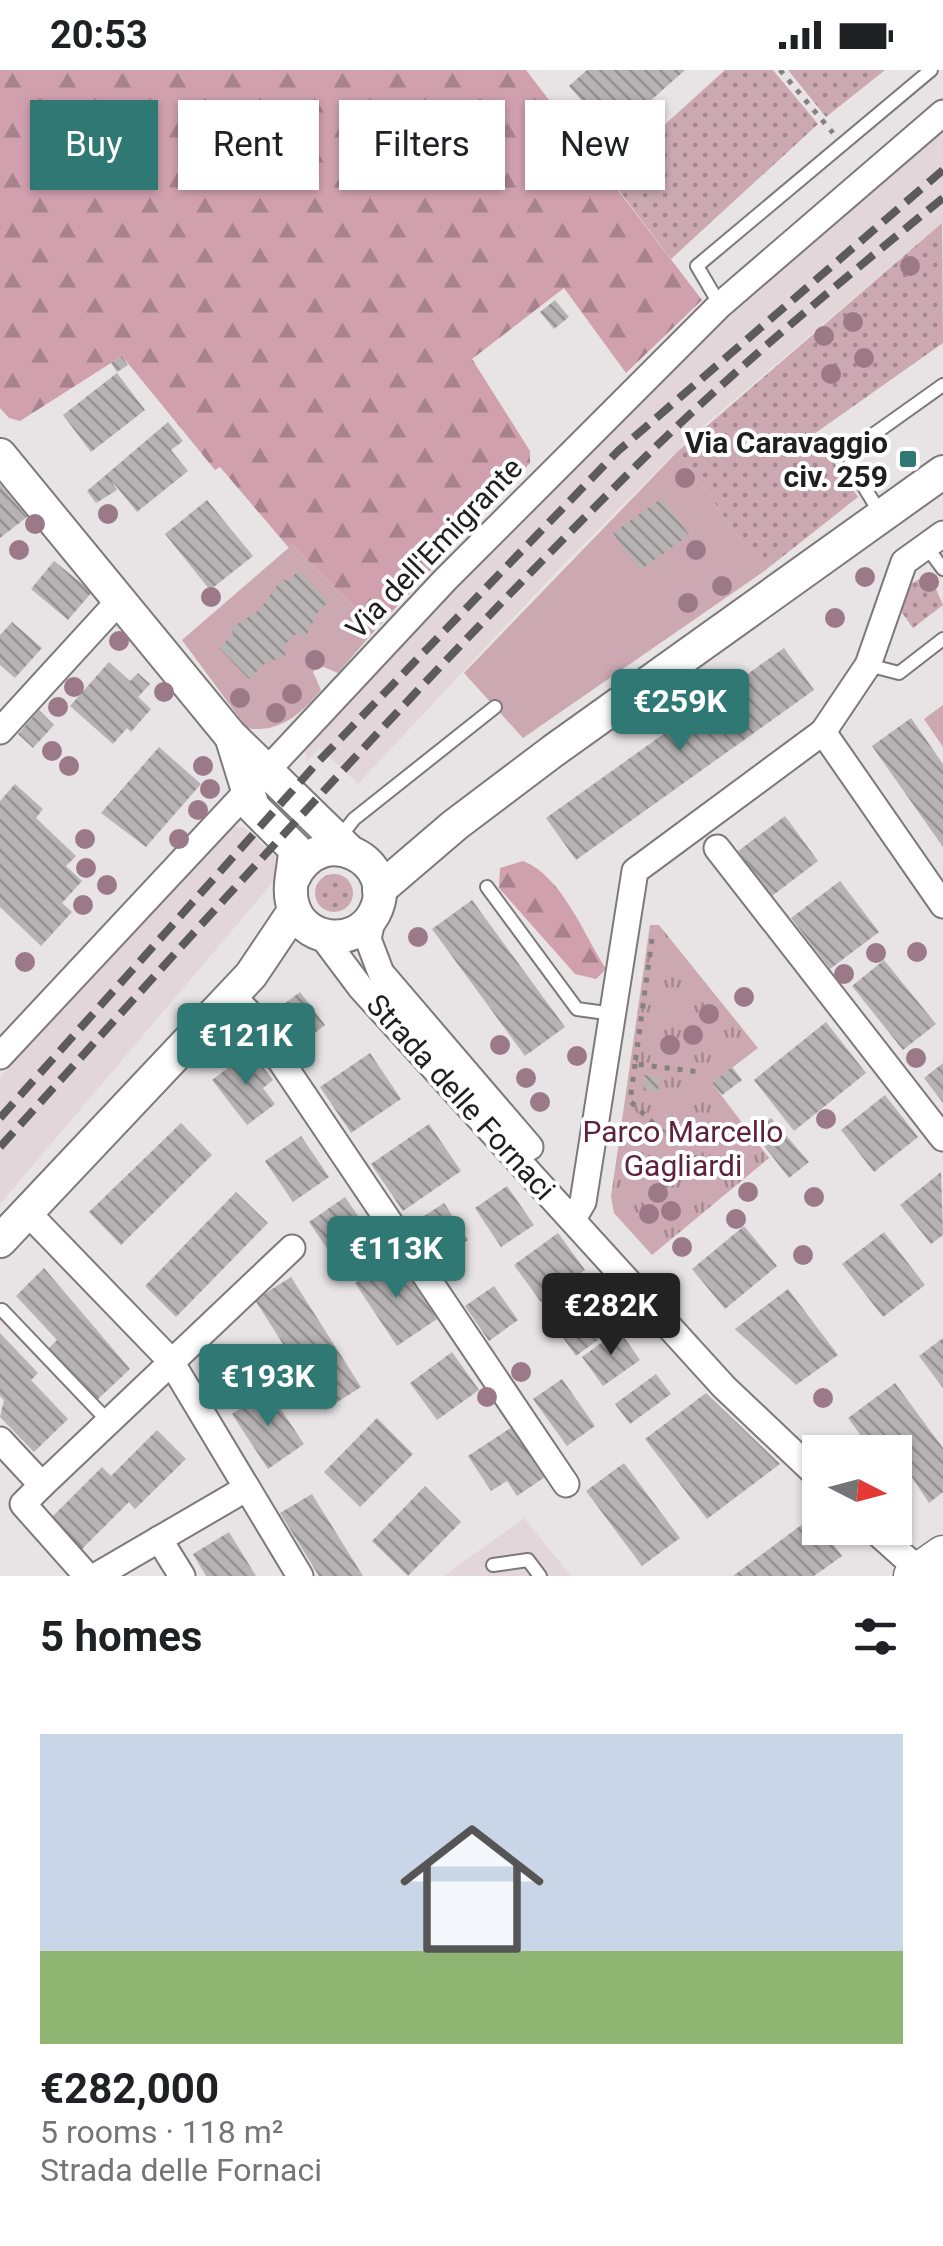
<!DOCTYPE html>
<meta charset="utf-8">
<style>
body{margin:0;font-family:Roboto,sans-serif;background:#f2f2f2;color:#202124;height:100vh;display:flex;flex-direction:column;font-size:38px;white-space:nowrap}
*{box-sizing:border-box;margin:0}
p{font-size:32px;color:#757577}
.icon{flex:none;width:55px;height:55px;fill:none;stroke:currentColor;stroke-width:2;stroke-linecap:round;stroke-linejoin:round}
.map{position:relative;height:1506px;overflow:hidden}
.sheet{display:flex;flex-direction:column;background:#fff;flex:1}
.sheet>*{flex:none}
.hud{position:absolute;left:30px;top:30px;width:885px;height:90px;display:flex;gap:20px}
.needle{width:65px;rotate:96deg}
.controls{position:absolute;left:802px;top:1365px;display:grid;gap:20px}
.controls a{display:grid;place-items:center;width:110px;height:110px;border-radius:0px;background:#fff;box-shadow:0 2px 8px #0004;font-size:50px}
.price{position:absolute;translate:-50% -85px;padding:0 22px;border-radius:10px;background:#2f7874;color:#fff;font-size:32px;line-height:65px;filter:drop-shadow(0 2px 5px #0008)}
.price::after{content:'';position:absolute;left:50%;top:60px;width:30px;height:22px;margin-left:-15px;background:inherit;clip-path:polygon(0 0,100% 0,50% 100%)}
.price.active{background:#222;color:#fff}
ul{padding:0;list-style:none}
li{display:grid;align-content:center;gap:20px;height:530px;padding:0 40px}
li span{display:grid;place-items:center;height:310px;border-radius:0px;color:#555}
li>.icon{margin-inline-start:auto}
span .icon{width:180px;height:180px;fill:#fffc;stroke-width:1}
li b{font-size:42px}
h2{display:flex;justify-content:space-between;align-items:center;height:120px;padding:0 40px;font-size:42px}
.chip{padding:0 35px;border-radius:0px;background:#fff;box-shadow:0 2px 8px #0004;font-size:35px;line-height:90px}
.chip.active{background:#2f7874;color:#fff}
.status{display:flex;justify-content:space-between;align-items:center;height:70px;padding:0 50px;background:#fff;direction:ltr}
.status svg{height:28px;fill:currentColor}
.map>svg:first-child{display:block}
</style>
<div class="status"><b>20:53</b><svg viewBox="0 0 49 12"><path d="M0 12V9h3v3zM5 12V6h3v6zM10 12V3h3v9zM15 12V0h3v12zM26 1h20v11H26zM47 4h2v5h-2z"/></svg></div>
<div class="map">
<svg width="943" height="1506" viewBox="0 0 943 1506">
<defs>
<pattern id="grass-dots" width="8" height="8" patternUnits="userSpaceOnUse" patternTransform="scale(2.5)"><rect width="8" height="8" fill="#cba8b2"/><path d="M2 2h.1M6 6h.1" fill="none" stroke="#a48890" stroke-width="1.8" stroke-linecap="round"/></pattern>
<pattern id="forest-firs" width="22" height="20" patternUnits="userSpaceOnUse" patternTransform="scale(2.5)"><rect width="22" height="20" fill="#d0a0af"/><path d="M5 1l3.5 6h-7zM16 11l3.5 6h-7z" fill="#a8828e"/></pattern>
<pattern id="park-tufts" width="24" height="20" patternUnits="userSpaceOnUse" patternTransform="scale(2.5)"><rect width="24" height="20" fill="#cba8b2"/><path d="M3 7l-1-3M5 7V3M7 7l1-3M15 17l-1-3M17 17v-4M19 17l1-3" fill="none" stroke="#a48890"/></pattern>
<pattern id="building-back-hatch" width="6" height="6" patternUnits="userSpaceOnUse" patternTransform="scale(2.5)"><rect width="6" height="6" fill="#b7b2b3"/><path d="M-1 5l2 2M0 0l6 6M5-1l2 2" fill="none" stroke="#949091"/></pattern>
</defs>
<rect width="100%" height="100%" fill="#e8e3e4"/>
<!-- built -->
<g fill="#e3d6da">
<polygon points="943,61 943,152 693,365 557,501 358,714 320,678 307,691 303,675 536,430 794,185"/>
<polygon points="229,756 245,758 277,788 274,811 0,1134 0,1007"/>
<polygon points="524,1448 571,1506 444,1506"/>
</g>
<!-- grass -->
<g fill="url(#grass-dots)">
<polygon points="725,0 773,0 818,54 671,189 608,106"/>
<polygon points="788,0 885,0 826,47"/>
<polygon points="942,153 943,273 814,364 858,427 763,502 678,381"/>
<polygon points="923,507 933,512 943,535 913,558 900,540 909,515"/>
<circle cx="334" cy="823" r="19"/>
</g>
<!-- forest -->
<g fill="url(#forest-firs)">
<polygon points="0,0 526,0 702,230 626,303 564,218 472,289 530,381 530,393 376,559 292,475 289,478 220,397 215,400 122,286 20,351 9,348 0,338"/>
<path d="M 523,791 C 562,806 584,865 606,899 L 596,909 L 575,904 L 499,818 L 500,798 Z"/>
</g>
<!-- park -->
<polygon fill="url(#park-tufts)" points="650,855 659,855 758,978 712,1013 769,1088 652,1185 614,1143 611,1127"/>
<!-- garden -->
<g fill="#cba8b2">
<polygon points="678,381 763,502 523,668 464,603"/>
<path d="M 292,475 L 376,559 L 338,603 L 319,595 L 313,602 L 321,620 C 302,643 279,664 247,658 L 182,570 Z"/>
<polygon points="943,635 943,677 924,649"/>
</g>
<!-- building -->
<g fill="url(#building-back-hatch)">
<polygon points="587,0 685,0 612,65 569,16"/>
<polygon points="555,230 569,247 554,259 540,242"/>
<polygon points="122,286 128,295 117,302 111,293"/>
<polygon points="117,303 145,340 91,382 63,345"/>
<polygon points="168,352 183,371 171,380 188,401 137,442 111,410 117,420 96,433 87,421"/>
<polygon points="0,414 27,447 0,468"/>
<polygon points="662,428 689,465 640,500 613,463"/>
<polygon points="207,430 253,486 210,520 165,464"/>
<polygon points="54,491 92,522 68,550 31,519"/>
<polygon points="298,501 328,532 317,543 305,568 297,563 282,577 286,585 264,594 249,609 219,578 233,564 231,558 259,540 282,509 288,511"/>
<polygon points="12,552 42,578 15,608 0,595 0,565"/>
<polygon points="784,578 814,620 576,790 546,748"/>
<polygon points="109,592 130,611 138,603 150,614 138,627 151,639 131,662 127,658 113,674 70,636"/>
<polygon points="39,640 54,655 33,678 18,664"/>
<polygon points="911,648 943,694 943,777 872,676"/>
<polygon points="159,677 201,714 146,777 101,743"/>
<polygon points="15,714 43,739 36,748 76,786 66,796 82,811 62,833 72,842 41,876 0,837 0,731"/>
<polygon points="785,746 818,791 772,826 738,781"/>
<polygon points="840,811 879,862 830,899 791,848"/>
<polygon points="472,830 565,957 525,986 432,859"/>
<polygon points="884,890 936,954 903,980 852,916"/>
<polygon points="300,922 325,955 292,980 267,947"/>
<polygon points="826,952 866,1003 794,1061 754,1010"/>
<polygon points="250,981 273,1010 263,1018 275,1034 247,1055 212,1010"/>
<polygon points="370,983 401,1029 351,1063 320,1017"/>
<polygon points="943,993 943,1033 924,1008"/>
<polygon points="732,997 742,1010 722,1025 712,1013"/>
<polygon points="644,1005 660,1007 658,1022 643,1020"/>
<polygon points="885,1025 918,1067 874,1102 841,1060"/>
<polygon points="771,1048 809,1092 789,1108 753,1062"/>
<polygon points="181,1053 212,1085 121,1175 89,1142"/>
<polygon points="429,1054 461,1101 403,1141 371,1094"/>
<polygon points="301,1066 329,1107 293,1132 265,1091"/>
<polygon points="941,1102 943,1165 931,1174 900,1135"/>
<polygon points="507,1116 534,1155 501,1177 475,1138"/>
<polygon points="236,1122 268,1153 176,1247 145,1216"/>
<polygon points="345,1127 367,1159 331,1184 309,1152"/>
<polygon points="444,1133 468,1170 436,1191 412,1154"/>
<polygon points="744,1156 777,1196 725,1239 692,1199"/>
<polygon points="884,1162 925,1215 883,1247 842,1194"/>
<polygon points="558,1163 585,1200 541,1232 514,1195"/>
<polygon points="395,1186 437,1249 397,1276 355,1213"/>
<polygon points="44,1198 130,1299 98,1329 49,1278 57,1270 16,1226"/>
<polygon points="291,1207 361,1317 325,1340 255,1230"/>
<polygon points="597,1212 625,1250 576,1286 548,1247"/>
<polygon points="494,1216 518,1250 489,1271 465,1236"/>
<polygon points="788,1219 838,1285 796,1315 735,1259"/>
<polygon points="619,1260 640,1290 603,1316 582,1287"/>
<polygon points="0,1263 38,1303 31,1310 68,1349 34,1382 0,1347 4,1330 0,1326"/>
<polygon points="943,1268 943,1318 919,1286"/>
<polygon points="452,1282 479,1320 437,1350 410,1313"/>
<polygon points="656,1304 671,1324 630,1354 615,1334"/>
<polygon points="562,1309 595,1356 567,1376 533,1329"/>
<polygon points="895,1313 943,1378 943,1422 929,1433 895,1382 881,1369 870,1378 848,1348"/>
<polygon points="268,1320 304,1374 268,1399 232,1344"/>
<polygon points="706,1323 780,1394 707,1449 645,1369"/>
<polygon points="377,1348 413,1384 360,1437 324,1402"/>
<polygon points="512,1357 545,1407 517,1426 507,1411 491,1421 468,1386"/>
<polygon points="157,1360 186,1389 135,1439 129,1432 81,1480 50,1449 102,1397 111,1406"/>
<polygon points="624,1393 680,1468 642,1496 586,1421"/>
<polygon points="425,1416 461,1452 408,1506 372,1471"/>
<polygon points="312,1424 363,1506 319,1506 280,1443"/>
<polygon points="812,1447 842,1486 831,1494 814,1506 733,1506"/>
<polygon points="229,1462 256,1506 206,1506 193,1484"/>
</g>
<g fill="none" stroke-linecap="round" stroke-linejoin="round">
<!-- service casing -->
<g stroke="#7d797a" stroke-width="16">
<g id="service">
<polyline points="720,235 697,196 931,0"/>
<polyline points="882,446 850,394 853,379 943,315"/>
<polyline points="926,476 943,499"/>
<polyline points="868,595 899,603 943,569"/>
<polyline points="340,767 354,749 495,637"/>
<polyline points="487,817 577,939 613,944"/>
<polyline points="2,1240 109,1352"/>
<polyline points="493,1495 528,1490 540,1506"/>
</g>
</g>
<!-- minor casing -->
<g stroke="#7d797a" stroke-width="29">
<g id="minor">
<polyline points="0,661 119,531"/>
<polyline points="823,662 943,835"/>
<polyline points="717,778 943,1068"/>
<polyline points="373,846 368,869 381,903 530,1077"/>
<polyline points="322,866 361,918 724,1317 820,1408"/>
<polyline points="231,925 247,941 566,1414"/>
<polyline points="0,986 445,510 720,235 943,43"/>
<polyline points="27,1142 170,1290 300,1506"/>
<polyline points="573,1149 583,1132 635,801 823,662 868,595 904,492 943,464"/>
<polyline points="0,1370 42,1415 23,1434 87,1506"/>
<polyline points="42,1415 292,1178"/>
<polyline points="872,1458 920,1501"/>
<polyline points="159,1469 182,1506"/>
<polyline points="96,1506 247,1418"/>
</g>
</g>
<!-- tertiary casing -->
<g stroke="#7d797a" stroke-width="36">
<g id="tertiary">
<polyline points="0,385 230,665 349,781"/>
<path d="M 232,669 L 253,737 L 295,779 C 295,796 288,815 292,832 C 300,872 355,879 374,844 C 402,792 321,748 293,809"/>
<polyline points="379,820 455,755 553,681 943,402"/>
<polyline points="0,1171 251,905 294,841"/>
</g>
</g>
<!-- secondary casing -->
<g stroke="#7d797a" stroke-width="41">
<polyline id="secondary" points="913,1506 943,1485"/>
</g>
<!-- path -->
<g stroke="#858182" stroke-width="5" stroke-dasharray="5 8" stroke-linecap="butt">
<polyline points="780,0 833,63"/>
<polyline points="652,869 635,994 700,1002"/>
<polyline points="635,994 630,1031 674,1073"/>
</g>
<!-- service -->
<use href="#service" stroke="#fff" stroke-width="12"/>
<!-- minor -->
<use href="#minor" stroke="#fff" stroke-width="25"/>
<!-- tertiary -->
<use href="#tertiary" stroke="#fff" stroke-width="32"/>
<!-- secondary -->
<use href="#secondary" stroke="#fff" stroke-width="38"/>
<!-- rail -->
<g stroke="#5d5a5b" stroke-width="8" stroke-dasharray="20 10" stroke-linecap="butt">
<polyline points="0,1048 317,693 618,381 943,100"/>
<path d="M 0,1077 C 206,849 412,619 630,402 C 728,304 836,215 943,128"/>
</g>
</g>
<!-- trees -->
<g fill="#9c7987">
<circle cx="652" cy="67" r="10"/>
<circle cx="910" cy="196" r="10"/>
<circle cx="853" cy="252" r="10"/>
<circle cx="824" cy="266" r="10"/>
<circle cx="864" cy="288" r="10"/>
<circle cx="831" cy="304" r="10"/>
<circle cx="685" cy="408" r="10"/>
<circle cx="108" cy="444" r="10"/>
<circle cx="35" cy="454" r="10"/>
<circle cx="19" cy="480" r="10"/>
<circle cx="696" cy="480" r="10"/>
<circle cx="865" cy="507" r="10"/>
<circle cx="929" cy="512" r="10"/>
<circle cx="722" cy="516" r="10"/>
<circle cx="211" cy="527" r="10"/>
<circle cx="688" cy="533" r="10"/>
<circle cx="835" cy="548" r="10"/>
<circle cx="119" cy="571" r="10"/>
<circle cx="315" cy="590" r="10"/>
<circle cx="74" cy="617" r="10"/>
<circle cx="164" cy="622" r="10"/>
<circle cx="292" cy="624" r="10"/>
<circle cx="240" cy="628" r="10"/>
<circle cx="58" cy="637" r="10"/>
<circle cx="276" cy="643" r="10"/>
<circle cx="52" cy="681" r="10"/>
<circle cx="69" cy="696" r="10"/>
<circle cx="203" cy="696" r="10"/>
<circle cx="210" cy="719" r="10"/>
<circle cx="198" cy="740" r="10"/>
<circle cx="85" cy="769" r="10"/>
<circle cx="179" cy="769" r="10"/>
<circle cx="86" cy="798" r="10"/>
<circle cx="107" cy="815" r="10"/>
<circle cx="83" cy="835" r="10"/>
<circle cx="418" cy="867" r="10"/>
<circle cx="917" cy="882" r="10"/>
<circle cx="876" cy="883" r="10"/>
<circle cx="25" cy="892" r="10"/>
<circle cx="844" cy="904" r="10"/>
<circle cx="744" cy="927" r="10"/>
<circle cx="709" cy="944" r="10"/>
<circle cx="693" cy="965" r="10"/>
<circle cx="500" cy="975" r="10"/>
<circle cx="670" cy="975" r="10"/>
<circle cx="577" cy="986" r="10"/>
<circle cx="916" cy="988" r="10"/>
<circle cx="526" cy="1008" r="10"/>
<circle cx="540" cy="1032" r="10"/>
<circle cx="826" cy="1049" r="10"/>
<circle cx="713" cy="1062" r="10"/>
<circle cx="698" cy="1097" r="10"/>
<circle cx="748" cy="1122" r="10"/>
<circle cx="658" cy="1123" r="10"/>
<circle cx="814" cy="1127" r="10"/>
<circle cx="671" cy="1141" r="10"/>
<circle cx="649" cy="1144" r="10"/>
<circle cx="736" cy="1149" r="10"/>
<circle cx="682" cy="1177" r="10"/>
<circle cx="803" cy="1185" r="10"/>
<circle cx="521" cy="1302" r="10"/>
<circle cx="487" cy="1327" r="10"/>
<circle cx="823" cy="1328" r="10"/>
</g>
<!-- markers -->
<rect fill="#2f7874" stroke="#fff" stroke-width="4" x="898" y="379" width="20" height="20" rx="5"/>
<g text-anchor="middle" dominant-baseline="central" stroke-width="8" stroke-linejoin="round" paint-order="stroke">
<!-- poi labels -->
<g font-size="30" font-weight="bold" fill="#201e1f" stroke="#fff" text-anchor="end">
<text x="888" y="372">Via Caravaggio<tspan x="888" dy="34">civ. 259</tspan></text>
</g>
<!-- street labels -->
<g font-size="30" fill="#201e1f" stroke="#fff">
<text transform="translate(434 478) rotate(-46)">Via dell'Emigrante</text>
<text transform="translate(461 1027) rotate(48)">Strada delle Fornaci</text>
</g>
<!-- park labels -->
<g font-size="30" fill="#5e233b" stroke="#fff">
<text x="683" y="1061">Parco Marcello<tspan x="683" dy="34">Gagliardi</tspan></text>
</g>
</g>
</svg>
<div class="controls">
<a><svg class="needle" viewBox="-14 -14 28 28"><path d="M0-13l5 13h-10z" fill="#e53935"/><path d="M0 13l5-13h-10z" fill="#757577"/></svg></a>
</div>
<b class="price" style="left:680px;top:684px">€259K</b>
<b class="price" style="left:246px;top:1018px">€121K</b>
<b class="price" style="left:396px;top:1231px">€113K</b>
<b class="price active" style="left:611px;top:1288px">€282K</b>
<b class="price" style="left:268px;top:1359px">€193K</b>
<div class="hud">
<a class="chip active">Buy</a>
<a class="chip">Rent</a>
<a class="chip">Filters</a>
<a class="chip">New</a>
</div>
</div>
<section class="sheet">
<h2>5 homes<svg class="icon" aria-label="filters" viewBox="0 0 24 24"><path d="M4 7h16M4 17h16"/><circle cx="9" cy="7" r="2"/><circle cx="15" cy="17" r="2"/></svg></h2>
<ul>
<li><span style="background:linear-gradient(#c9d6e8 70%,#8fb573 0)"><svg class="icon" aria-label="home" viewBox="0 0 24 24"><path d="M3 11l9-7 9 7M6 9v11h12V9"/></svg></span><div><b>€282,000</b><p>5 rooms · 118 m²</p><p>Strada delle Fornaci</p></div></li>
</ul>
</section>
